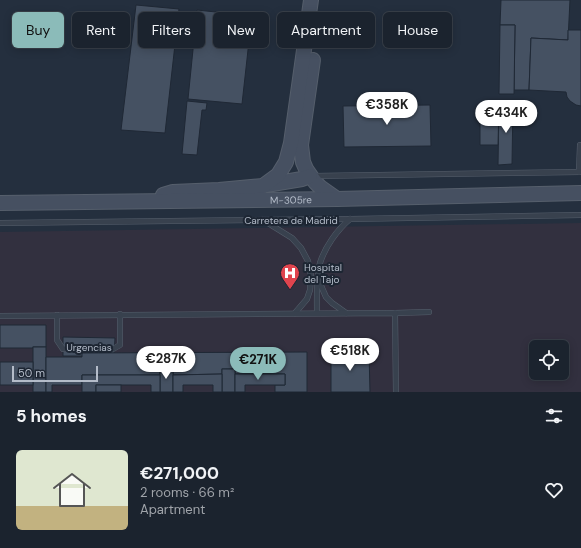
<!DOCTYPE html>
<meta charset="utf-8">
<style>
body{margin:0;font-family:"DM Sans",sans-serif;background:#282f3a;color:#f1f3f6;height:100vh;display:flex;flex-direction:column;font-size:15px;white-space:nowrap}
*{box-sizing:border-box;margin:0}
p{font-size:13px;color:#a0a4aa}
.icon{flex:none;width:22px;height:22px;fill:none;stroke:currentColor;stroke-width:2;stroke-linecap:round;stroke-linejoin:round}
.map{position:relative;height:392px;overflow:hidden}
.panel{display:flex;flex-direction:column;background:#1b232e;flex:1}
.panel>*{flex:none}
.guide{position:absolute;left:12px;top:12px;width:557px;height:36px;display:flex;gap:8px}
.controls{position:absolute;left:529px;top:340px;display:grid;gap:8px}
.controls a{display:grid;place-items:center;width:40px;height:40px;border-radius:6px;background:#1b232e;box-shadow:0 2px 10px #0003,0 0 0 1px #39404a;font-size:20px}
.scale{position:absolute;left:12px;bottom:10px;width:86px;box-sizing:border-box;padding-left:4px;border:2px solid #b4bcc9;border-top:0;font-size:11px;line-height:14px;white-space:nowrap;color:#b4bcc9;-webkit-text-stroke:3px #1d2633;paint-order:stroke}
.price{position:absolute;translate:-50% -34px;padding:0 9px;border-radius:14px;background:#fff;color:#222;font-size:13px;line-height:26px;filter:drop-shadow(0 1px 2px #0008)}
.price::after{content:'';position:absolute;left:50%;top:24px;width:12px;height:9px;margin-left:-6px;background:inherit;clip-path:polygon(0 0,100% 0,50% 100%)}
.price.active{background:#8bbbb9;color:#111}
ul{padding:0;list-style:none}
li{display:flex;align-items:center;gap:12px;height:100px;padding:0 16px}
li+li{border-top:1px solid #39404a}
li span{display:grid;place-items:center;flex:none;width:112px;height:80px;border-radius:6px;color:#555}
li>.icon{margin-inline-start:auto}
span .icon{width:48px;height:48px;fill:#fffc;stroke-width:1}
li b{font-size:17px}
h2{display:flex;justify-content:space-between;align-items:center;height:48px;padding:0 16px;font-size:17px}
.chip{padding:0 14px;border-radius:6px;background:#1b232e;box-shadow:0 2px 10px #0003,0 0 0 1px #39404a;font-size:14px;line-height:36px}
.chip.active{background:#8bbbb9;color:#111}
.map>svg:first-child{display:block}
</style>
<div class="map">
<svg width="581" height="392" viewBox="0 0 581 392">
<rect width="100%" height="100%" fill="#242f3e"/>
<!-- medical -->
<path fill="#32303f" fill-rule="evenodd" d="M 581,223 L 581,392 L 0,392 L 0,232 ZM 536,347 L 562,347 L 562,373 L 536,373 Z"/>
<!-- building -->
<g fill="#455162" stroke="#1f2835">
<polygon points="501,0 570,0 568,40 531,38 529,90 514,90 515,25 500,25"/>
<polygon points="136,5 179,9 165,133 121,130"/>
<polygon points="197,10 244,15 243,22 251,23 242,104 188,99"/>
<polygon points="500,25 515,25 514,94 499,94"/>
<polygon points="568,30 581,30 581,106 576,105 570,101 567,97 566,92 529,90 531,38 568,40"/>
<polygon points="187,101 207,103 206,110 202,110 197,155 182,154"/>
<polygon points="513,103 512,164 498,165 499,104"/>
<polygon points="480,104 499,104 498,145 480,145"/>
<polygon points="430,105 431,146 344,147 343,106"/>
<polygon points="0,325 46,325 46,347 33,347 33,348 0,348"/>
<polygon points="63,337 115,338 114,356 63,356"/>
<rect x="33" y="347" width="13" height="45"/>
<polygon points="307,352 307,392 275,392 275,385 285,385 285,374 235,374 235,369 222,369 222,374 173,375 173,369 160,369 160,375 82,375 82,385 52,385 52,392 46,392 46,357 82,357 82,353"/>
<polygon points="331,352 369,352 370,392 331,392"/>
<rect x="0" y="362" width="33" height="23"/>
<rect x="160" y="369" width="13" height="23"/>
<rect x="222" y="369" width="13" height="23"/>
<polygon points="222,374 222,392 213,392 213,385 183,385 183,392 173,392 173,375"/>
<polygon points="235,374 285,374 285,385 245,385 245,392 235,392"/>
<polygon points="82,375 160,375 160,392 151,392 151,385 96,385 96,392 82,392"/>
<rect x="96" y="385" width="25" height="7"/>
</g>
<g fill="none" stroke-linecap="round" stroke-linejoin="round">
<!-- service casing -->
<g stroke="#565f6c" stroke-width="6">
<g id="service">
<polyline points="579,172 580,145"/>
<polyline points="313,176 581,172"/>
<polyline points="263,220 292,238 301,248 308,261 311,276 310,290 307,299 295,313"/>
<polyline points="0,223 350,219 581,215"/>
<polyline points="319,281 326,297 332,303 346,313"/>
<path d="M 317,313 C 317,298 316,277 320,263 C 325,247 337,230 350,219"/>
<polyline points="395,313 429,312"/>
<polyline points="57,315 57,340 63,349 113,349 120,345 120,314"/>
<polyline points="0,316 395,313 396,392"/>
</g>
</g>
<!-- secondary casing -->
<g stroke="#565f6c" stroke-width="16">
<g id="secondary">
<polyline points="313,60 301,145 303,162 306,169 315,182 320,187 337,199"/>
<polyline points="266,185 302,179 310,176"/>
<polyline points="163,195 173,192 219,190 263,186 278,175 286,162 291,143 311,0"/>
<path id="s1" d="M 0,203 L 337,199 L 581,193"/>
</g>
</g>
<!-- service -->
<use href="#service" stroke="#38414e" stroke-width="5"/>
<!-- secondary -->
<use href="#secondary" stroke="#465061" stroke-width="14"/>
</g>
<!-- icons -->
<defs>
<g id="hospital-pin" transform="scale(1)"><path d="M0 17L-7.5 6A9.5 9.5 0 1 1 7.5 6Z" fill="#e0444e" stroke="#1d2633"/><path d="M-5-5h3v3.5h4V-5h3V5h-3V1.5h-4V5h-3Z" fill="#fff"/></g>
</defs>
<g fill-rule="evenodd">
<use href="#hospital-pin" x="290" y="273"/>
</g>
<g text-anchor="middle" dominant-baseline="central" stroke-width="4" stroke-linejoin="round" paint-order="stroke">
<!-- street labels -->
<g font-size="10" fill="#b4bcc9" stroke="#1d2633">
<text stroke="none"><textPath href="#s1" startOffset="291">M-305re</textPath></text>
<text x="291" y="220">Carretera de Madrid</text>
<text x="89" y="347">Urgencias</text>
</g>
<!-- poi labels -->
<g font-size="10" fill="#b4bcc9" stroke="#1d2633" text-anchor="start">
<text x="304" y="267">Hospital<tspan x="304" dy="12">del Tajo</tspan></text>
</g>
</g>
</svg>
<div class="controls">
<a><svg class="icon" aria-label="locate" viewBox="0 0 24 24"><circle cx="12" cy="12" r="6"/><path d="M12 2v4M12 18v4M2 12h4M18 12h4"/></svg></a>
</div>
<div class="scale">50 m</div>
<b class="price" style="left:387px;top:126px">€358K</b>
<b class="price" style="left:506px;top:134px">€434K</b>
<b class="price" style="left:350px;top:372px">€518K</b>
<b class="price" style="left:166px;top:380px">€287K</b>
<b class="price active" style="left:258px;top:381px">€271K</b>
<div class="guide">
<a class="chip active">Buy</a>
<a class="chip">Rent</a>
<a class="chip">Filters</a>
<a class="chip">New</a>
<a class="chip">Apartment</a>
<a class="chip">House</a>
</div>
</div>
<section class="panel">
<h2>5 homes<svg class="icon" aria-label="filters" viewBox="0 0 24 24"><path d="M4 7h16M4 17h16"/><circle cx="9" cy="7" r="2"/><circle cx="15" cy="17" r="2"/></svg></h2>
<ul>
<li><span style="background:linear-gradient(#dfe7d0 70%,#c2b280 0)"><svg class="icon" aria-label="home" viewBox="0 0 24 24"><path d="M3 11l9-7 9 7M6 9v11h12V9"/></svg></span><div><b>€271,000</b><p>2 rooms · 66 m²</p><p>Apartment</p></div><svg class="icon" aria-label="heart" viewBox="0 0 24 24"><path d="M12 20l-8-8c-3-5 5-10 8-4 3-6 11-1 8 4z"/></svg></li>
</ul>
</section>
